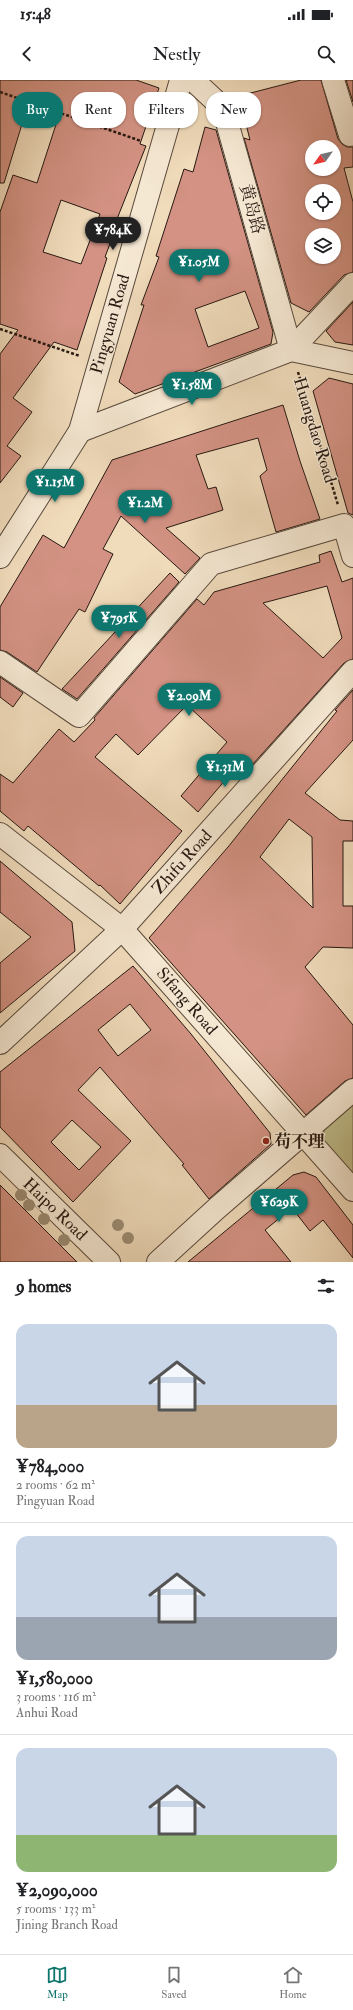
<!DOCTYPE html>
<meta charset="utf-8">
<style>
body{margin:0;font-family:"IM FELL Double Pica","Noto Serif SC",serif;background:#f6f6f6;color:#202124;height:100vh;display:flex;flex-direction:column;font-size:15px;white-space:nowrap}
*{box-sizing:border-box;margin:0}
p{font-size:13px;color:#757577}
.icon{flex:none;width:22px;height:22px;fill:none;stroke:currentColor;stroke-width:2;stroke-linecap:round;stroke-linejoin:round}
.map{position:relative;height:1182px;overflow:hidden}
.sheet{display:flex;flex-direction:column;background:#fff;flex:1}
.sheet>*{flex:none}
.guide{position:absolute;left:12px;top:12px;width:329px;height:36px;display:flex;gap:8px}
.needle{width:26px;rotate:236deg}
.fabs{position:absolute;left:305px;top:60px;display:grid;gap:8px}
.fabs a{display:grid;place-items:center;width:36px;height:36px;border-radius:50%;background:#fff;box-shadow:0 1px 3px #0004;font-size:20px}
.price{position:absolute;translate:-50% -34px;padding:0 9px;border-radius:14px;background:#0f766e;color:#fff;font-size:13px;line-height:26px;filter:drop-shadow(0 1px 2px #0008)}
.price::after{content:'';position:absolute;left:50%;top:24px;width:12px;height:9px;margin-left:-6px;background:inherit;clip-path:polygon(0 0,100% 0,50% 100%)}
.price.current{background:#222;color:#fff}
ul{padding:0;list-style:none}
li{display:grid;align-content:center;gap:8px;height:212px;padding:0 16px}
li+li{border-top:1px solid #e0e0e0}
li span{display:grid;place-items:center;height:124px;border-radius:12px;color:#555}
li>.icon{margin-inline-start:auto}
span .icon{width:72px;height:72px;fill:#fffc;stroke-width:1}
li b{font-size:17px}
h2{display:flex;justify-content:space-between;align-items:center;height:48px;padding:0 16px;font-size:17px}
.chip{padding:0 14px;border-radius:16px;background:#fff;box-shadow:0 1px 3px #0004;font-size:14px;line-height:36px}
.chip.current{background:#0f766e;color:#fff}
.status{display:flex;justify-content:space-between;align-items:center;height:28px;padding:0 20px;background:#fff;direction:ltr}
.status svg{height:11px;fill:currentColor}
header{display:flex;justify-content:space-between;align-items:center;height:52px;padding:0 16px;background:#fff;font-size:18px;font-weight:600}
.menu{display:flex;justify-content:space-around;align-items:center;height:56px;border-top:1px solid #e0e0e0;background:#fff;font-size:11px;color:#757577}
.menu a{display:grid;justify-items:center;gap:2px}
.menu .current{color:#0f766e}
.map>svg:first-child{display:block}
</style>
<div class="status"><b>15:48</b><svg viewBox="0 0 49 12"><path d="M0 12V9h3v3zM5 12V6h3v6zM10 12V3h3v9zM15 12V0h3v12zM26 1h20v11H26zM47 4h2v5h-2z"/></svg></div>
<header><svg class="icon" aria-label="back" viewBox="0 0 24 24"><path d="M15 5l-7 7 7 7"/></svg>Nestly<svg class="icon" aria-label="search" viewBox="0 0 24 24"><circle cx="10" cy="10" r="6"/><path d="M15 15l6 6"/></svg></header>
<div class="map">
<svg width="353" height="1182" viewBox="0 0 353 1182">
<rect width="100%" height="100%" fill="#f0dbbb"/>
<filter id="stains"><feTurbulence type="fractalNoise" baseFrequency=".005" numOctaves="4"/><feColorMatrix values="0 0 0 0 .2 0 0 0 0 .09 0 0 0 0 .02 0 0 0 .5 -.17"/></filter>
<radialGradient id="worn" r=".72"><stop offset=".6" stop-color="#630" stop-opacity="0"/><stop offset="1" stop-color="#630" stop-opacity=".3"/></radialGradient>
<!-- green -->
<polygon fill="#c0be8c" stroke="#746b4e" points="353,1017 353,1101 325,1069 323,1041"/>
<!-- building -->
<g fill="#d39283" stroke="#271811" fill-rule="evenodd">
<path d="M 0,0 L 136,0 L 159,8 L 140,64 L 146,66 L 115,144 L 117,145 L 105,177 L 107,178 L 77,270 L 54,262 L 13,318 L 32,332 L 7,366 L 21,376 L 0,403 L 0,274 L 18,250 L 0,244 L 0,132 L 13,95 L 37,103 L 61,29 L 30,18 L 4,103 L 0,103 ZM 61,120 L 100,134 L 81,184 L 43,172 Z"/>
<path d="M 301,0 L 321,0 L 338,59 L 342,64 L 347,67 L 353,67 L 353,87 L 344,88 L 353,122 L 353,192 L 344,195 L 309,232 L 291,223 L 244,58 L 250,60 L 239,16 ZM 312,67 L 334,67 L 334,89 L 312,89 ZM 312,111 L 334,111 L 334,133 L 312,133 ZM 312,155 L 334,155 L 334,177 L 312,177 Z"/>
<polygon points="346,0 353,0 353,22"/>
<path d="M 205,47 L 216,50 L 273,252 L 271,264 L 135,314 L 119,302 L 144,225 L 141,225 L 159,177 L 156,176 L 184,89 L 193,92 ZM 245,211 L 259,248 L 208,267 L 195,229 Z"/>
<polygon points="353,222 353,265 335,262 326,251"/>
<polygon points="329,298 353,304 353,435 348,433 313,311"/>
<polygon points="283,325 300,381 320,439 276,452 260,396 267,390 258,358 196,375 208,409 216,407 223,430 166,448 200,478 185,494 121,436 103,469 113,474 85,532 79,529 37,592 7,572 0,570 0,527 43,455 64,468 112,380"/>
<path d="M 331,471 L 342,502 L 353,498 L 353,579 L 344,583 L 252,685 L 244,678 L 198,732 L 181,716 L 227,662 L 187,625 L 138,675 L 116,654 L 95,677 L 182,751 L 120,824 L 100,805 L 99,806 L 28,746 L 24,751 L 0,731 L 0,694 L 13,703 L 59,649 L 74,662 L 95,640 L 94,638 L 197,519 L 204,525 L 214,512 L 320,482 L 319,475 ZM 327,506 L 342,558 L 323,578 L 263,523 Z"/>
<polygon points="170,493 179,502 77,619 62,609"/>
<polygon points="0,597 23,613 13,627 0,617"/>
<path d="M 353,610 L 353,660 L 305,713 L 340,740 L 353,741 L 353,761 L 343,761 L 343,826 L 353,826 L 353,868 L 323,867 L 305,887 L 353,945 L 353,998 L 345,1001 L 306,1035 L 149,858 L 228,767 L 337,631 L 335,630 ZM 289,739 L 312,757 L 313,828 L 260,777 Z"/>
<polygon points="0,781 72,842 75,871 0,933 0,883 31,857 0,832"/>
<path d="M 133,886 L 191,954 L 270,1053 L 271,1064 L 209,1119 L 182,1085 L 184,1084 L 100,987 L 78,1010 L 131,1061 L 73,1122 L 0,1047 L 0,992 ZM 130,924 L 151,950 L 118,976 L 98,950 ZM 72,1040 L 101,1067 L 79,1090 L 51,1062 Z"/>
<polygon points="304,1092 316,1097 353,1145 353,1178 323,1140 310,1151 292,1128 265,1150 291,1182 188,1182 293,1095"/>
<polygon points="0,1105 77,1182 0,1182"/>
</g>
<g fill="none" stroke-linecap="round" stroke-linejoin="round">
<!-- minor casing -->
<g stroke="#59493c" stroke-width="24">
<g id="minor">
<polyline points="193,0 223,28 291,270"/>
<polyline points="333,0 350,55 353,54"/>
<polyline points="291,270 353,204"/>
<polyline points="80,351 291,270 353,283"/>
<polyline points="0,477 80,351 181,0"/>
<polyline points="0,582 79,636 211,484 344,445 353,476"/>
<polyline points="0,754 122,849 353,1110"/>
<polyline points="0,963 122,849 353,591"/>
<polyline points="0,1075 109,1182"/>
<polyline points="158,1182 216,1129 353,1010"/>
</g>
</g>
<!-- path -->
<g stroke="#271811" stroke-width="2.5" stroke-dasharray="3 2" stroke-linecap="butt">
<polyline points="0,12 141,61"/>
<polyline points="0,249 80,276"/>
<polyline points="298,292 338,425"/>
</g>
<!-- minor -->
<use href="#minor" stroke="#f5e8d3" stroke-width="22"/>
</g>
<!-- trees -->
<g fill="#9b8b72">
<circle cx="21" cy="1115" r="6"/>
<circle cx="29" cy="1125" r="6"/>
<circle cx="44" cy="1139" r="6"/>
<circle cx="118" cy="1145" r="6"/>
<circle cx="128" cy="1158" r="6"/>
<circle cx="64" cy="1160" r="6"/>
</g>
<!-- markers -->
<circle fill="#8f2418" stroke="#f5e8d3" stroke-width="1.5" cx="266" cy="1061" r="4"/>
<g text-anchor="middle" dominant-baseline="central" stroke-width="3" stroke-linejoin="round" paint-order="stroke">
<!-- street labels -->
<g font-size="17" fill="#271811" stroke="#f5e8d3">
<text transform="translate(252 129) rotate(74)">黄岛路</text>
<text transform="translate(110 244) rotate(-74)">Pingyuan Road</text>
<text transform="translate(315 350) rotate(73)">Huangdao Road</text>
<text transform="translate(182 782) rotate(-48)">Zhifu Road</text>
<text transform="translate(187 921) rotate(49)">Sifang Road</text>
<text transform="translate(55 1129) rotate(44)">Haipo Road</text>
</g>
<!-- poi labels -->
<g font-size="17" font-weight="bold" fill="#271811" stroke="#f5e8d3" text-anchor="start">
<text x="274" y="1061">苟不理</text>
</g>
</g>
<rect width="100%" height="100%" filter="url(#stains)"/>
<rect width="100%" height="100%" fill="url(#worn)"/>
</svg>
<div class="fabs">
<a><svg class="needle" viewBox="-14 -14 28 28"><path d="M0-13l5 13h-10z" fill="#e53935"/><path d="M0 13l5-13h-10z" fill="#757577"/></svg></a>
<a><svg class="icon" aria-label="locate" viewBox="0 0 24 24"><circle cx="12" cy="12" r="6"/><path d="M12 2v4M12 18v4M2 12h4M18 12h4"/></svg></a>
<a><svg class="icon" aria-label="layers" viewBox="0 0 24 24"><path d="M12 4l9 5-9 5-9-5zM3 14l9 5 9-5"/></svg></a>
</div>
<b class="price current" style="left:113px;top:171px">¥784K</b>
<b class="price" style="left:199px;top:203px">¥1.05M</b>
<b class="price" style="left:192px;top:326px">¥1.58M</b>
<b class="price" style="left:55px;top:423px">¥1.15M</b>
<b class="price" style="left:145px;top:444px">¥1.2M</b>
<b class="price" style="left:119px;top:559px">¥795K</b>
<b class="price" style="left:189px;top:637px">¥2.09M</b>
<b class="price" style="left:225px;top:708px">¥1.31M</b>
<b class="price" style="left:279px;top:1143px">¥629K</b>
<div class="guide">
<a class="chip current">Buy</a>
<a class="chip">Rent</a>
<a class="chip">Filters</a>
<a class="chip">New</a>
</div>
</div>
<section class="sheet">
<h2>9 homes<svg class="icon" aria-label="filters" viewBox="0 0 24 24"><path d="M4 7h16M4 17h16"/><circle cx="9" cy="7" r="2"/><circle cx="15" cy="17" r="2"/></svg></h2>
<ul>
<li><span style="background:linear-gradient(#c9d6e8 65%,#b9a48a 0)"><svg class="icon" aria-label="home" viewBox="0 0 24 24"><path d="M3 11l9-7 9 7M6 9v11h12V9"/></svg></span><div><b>¥784,000</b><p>2 rooms · 62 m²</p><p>Pingyuan Road</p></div></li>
<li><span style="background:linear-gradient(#c9d6e8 65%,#9aa5b1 0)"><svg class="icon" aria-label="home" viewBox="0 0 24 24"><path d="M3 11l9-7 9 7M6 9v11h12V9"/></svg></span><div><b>¥1,580,000</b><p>3 rooms · 116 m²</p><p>Anhui Road</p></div></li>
<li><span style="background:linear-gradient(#c9d6e8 70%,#8fb573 0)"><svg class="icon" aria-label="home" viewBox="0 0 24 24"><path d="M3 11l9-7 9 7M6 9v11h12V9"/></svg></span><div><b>¥2,090,000</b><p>5 rooms · 133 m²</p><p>Jining Branch Road</p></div></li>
</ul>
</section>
<nav class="menu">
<a class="current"><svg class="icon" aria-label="map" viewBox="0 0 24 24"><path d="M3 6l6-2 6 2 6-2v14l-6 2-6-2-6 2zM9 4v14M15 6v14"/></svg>Map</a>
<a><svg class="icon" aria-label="saved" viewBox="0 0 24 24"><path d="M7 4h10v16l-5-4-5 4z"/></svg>Saved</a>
<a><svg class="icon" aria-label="home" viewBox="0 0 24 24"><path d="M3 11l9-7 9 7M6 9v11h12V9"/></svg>Home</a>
</nav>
